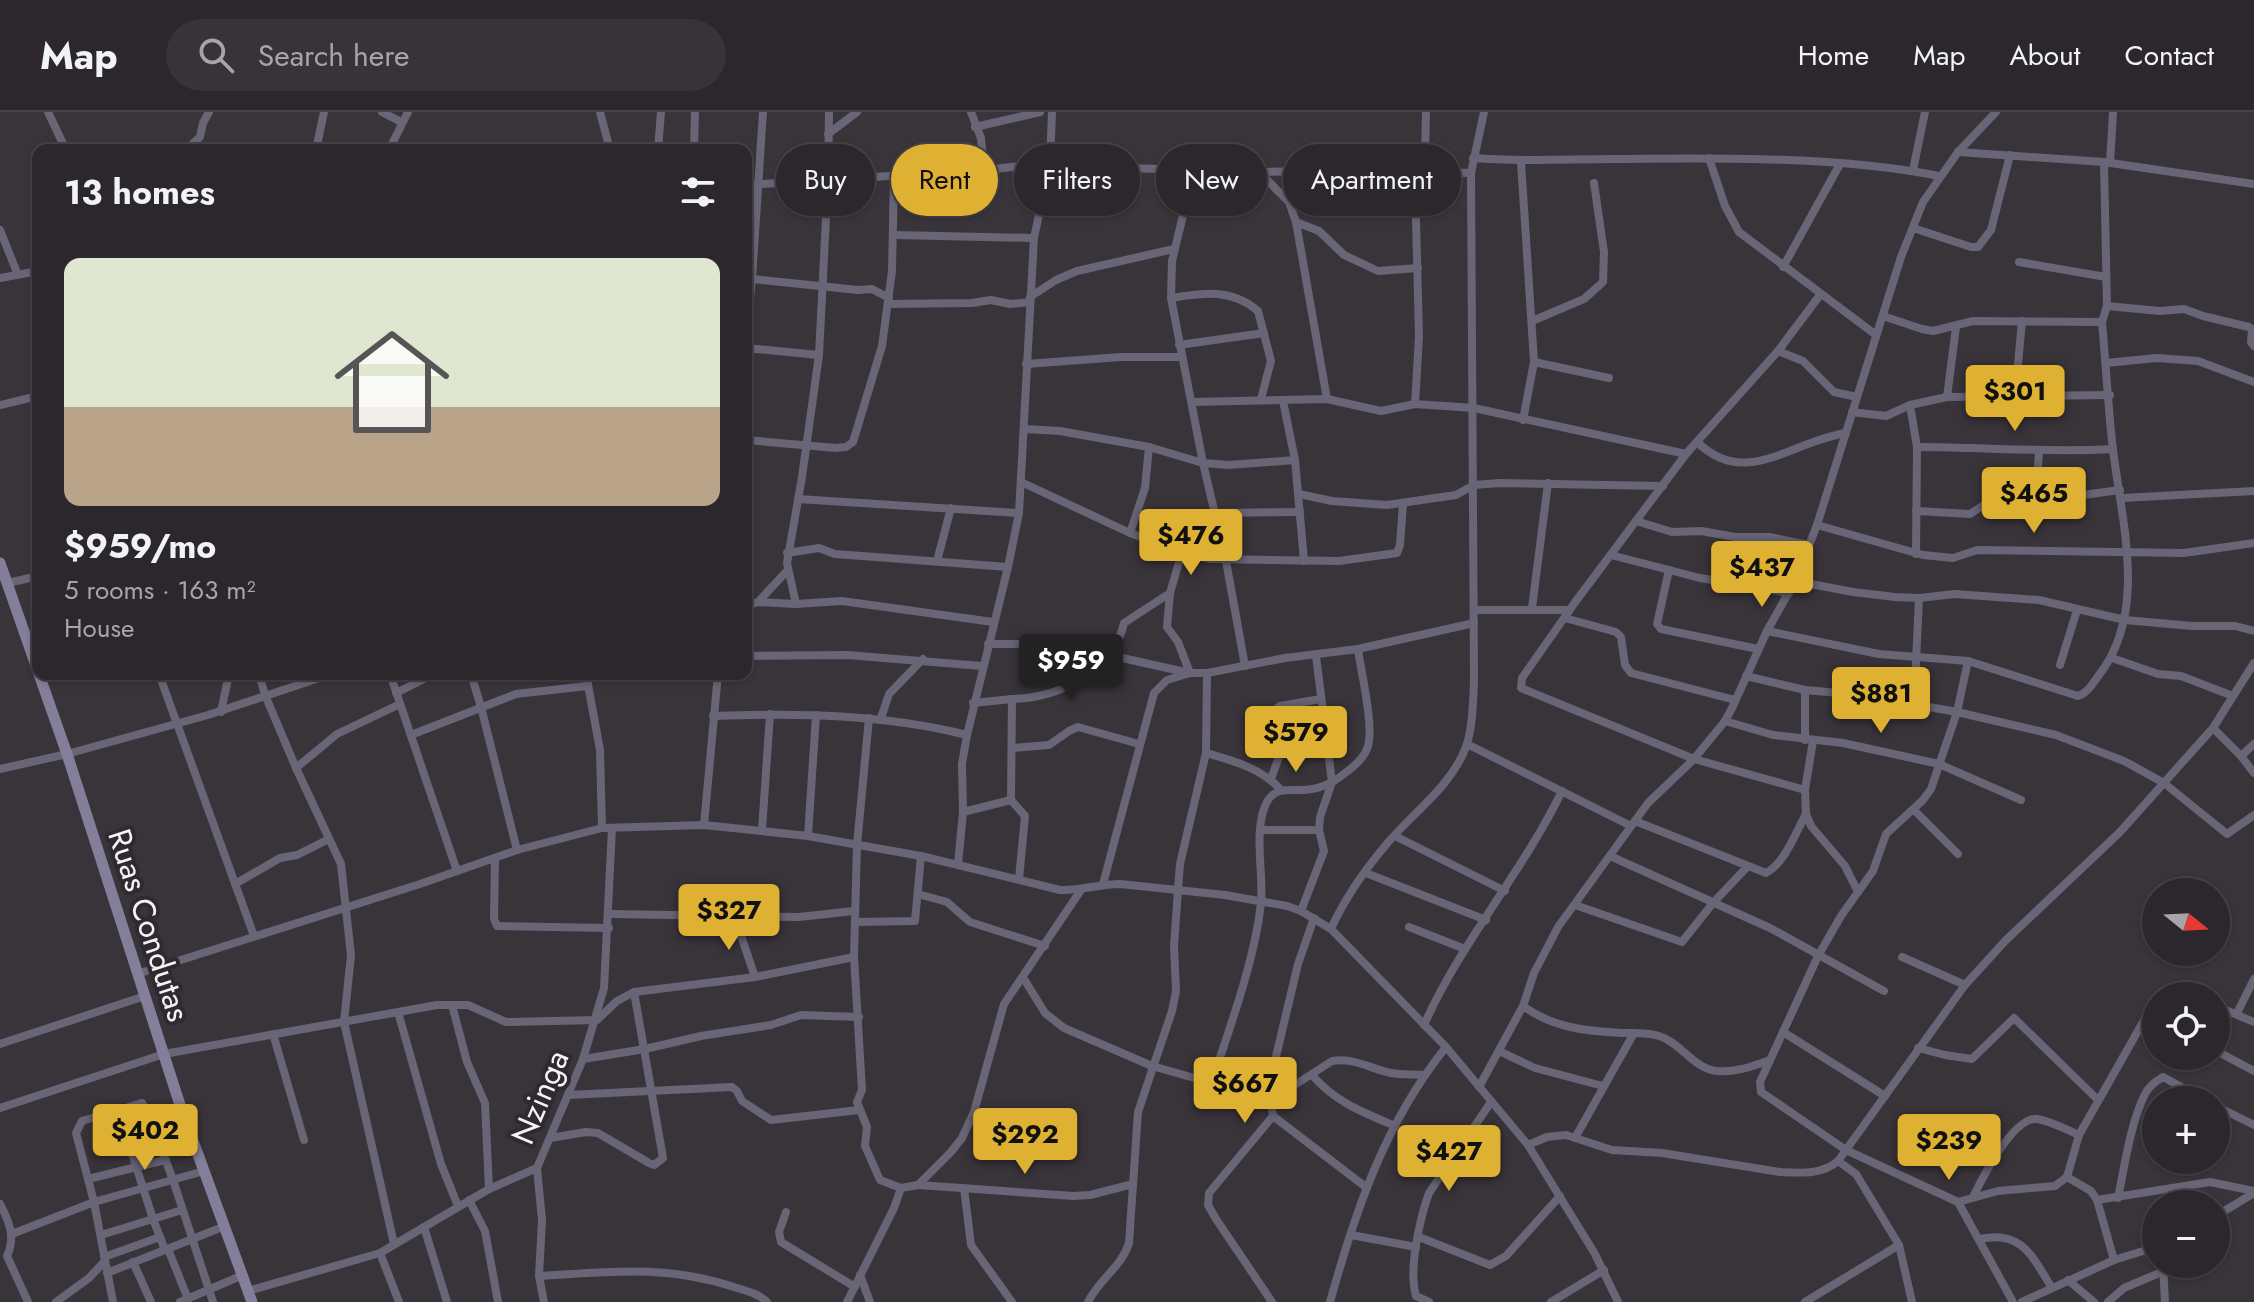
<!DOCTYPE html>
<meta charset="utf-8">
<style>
body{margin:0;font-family:Jost,sans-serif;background:#373338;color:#f1f3f6;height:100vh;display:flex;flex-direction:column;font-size:30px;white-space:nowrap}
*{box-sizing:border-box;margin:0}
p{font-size:26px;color:#a6a5a9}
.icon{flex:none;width:44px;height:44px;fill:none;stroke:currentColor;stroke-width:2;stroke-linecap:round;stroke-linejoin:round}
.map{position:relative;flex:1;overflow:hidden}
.side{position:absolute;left:32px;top:32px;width:720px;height:536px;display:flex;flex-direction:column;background:#2b272c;border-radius:16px;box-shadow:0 2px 6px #0004,0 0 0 2px #474448}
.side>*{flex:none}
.hud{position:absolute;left:776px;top:32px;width:760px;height:72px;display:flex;gap:16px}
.needle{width:52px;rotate:108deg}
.controls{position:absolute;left:2142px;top:766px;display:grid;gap:16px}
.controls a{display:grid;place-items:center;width:88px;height:88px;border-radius:50%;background:#2b272c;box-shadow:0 2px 6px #0004,0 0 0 2px #474448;font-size:40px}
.price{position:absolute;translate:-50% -68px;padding:0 18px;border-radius:8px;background:#deb133;color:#111;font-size:26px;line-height:52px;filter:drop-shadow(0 2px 4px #0008)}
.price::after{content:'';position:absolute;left:50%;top:48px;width:24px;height:18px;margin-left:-12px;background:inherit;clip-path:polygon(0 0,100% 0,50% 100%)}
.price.active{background:#222;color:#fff}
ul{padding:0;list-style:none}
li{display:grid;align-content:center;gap:16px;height:424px;padding:0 32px}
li+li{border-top:2px solid #474448}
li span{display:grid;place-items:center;height:248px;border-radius:16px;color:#555}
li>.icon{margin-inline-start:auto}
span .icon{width:144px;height:144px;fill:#fffc;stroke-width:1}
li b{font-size:34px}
h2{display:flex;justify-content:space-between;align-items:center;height:96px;padding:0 32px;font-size:34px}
.pill{padding:0 28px;border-radius:36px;background:#2b272c;box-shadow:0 2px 6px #0004,0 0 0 2px #474448;font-size:28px;line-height:72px}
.pill.active{background:#deb133;color:#111}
header{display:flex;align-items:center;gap:48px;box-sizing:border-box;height:112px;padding:0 40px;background:#2b272c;border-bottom:2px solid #474448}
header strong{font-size:38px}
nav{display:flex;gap:44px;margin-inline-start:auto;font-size:28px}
.search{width:560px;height:72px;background:#373338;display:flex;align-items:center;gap:20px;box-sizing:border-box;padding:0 28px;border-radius:44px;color:#a6a5a9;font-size:30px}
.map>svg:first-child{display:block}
</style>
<header>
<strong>Map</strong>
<div class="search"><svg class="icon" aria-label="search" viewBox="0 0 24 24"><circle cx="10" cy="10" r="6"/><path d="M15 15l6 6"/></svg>Search here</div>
<nav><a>Home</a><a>Map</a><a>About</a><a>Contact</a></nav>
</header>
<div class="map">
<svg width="2254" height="1190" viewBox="0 0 2254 1190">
<rect width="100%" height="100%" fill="#39343a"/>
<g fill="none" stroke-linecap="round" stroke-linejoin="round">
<!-- street -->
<g stroke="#686576" stroke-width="8">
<polyline points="48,0 66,38"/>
<polyline points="382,0 401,10"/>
<polyline points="600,0 610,38"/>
<polyline points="971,0 981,26 984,58"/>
<polyline points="1426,0 1425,41 1433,60"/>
<polyline points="975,15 1040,0"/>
<polyline points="828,22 857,0"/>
<polyline points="186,38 200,25 203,11 209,0"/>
<polyline points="316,38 324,0"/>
<polyline points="389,38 408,0"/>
<polyline points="658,38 661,0"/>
<polyline points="694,38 695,0"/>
<polyline points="1958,40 2104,50 2254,72"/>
<path d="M 1473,46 C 1520,50 1567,47 1614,47 C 1719,46 1836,44 1939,64"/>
<polyline points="1709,46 1725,94 1739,120 1876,223"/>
<polyline points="1521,50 1534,250 1523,308"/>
<polyline points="2110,51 2113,0"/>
<polyline points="1187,58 1185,95 1172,149 1171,186 1203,351 1226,449 1245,554"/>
<polyline points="1913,58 1925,0"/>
<polyline points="1259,60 1289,90 1296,110 1327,287"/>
<polyline points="1415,67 1419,224 1415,292 1474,296 1686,342"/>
<polyline points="746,73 984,58 1050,51 1087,59 1126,56 1259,60 1389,58 1415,67 1433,60 1471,61"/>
<polyline points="1296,110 1319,119 1344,143 1378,159 1418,156"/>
<polyline points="1913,116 1971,135 1978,135 1991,118 2010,43"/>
<polyline points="0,118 18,163"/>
<polyline points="894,123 1034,126"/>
<polyline points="2019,150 2106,165"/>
<polyline points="1783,155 1840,52"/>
<polyline points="0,166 38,159"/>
<polyline points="752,167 858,178 872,177 889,186"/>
<polyline points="1030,185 1056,168 1077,159 1174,137"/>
<path d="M 1171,186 C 1203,181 1231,176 1258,199 L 1271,249 L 1261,287"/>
<polyline points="888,192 972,191 991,188 1010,192 1030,190"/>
<polyline points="2107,194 2160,199 2184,197 2203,204 2249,215 2252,217 2251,230 2254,234"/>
<polyline points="1883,204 1922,217 1933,219 1973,209 2102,210"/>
<polyline points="1532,209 1584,187 1603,170 1604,140 1594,71"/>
<polyline points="746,225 752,167 763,0"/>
<polyline points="1179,233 1264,221"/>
<polyline points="746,236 819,243"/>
<polyline points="1778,239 1803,249 1834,280 1857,285"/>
<polyline points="1534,250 1609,266"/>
<polyline points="2106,251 2157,246 2198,249 2254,270"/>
<polyline points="1026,252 1121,245 1182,245"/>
<polyline points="2015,284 2022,209"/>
<polyline points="1947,285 1956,215"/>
<polyline points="1283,289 1295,348 1304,449"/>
<polyline points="1192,290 1327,287 1381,299 1415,292"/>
<polyline points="0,293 38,284"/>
<polyline points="1910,293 1917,335 1916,442"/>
<polyline points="1852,300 1886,304 1910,293 1947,285 2110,283"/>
<polyline points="1024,317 1060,319 1149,335 1203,351 1229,353 1295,348"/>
<polyline points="746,328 836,336 846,335 853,330 882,234 892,159 894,63"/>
<path d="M 1697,330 C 1746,377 1789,330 1846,321"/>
<path d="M 1917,335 C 1983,335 2048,341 2113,337"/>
<polyline points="1021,370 1130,421 1182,440 1209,447 1339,449 1397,441 1400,433 1403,392"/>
<polyline points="1299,382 1332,389 1387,393 1456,383 1474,373 1500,371 1663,374"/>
<polyline points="2122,386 2254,379"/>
<polyline points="798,387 1019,401"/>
<polyline points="2036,389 2039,340"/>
<polyline points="1916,399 1970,402 1984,393 2009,393 2120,378"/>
<polyline points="1216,401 1300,400"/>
<polyline points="1636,409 1672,420 1701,419 1735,425 1769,425 1809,433"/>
<polyline points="1817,413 1923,443 1953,446 1977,438 2184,441 2254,431"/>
<polyline points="1130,421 1145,376 1149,335"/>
<polyline points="1182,440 1170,481 1167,515 1178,530 1190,561"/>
<polyline points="787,441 819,436 835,442 1008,455"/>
<polyline points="1611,443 1700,466 1789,481"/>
<polyline points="937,449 951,396"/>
<polyline points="1669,458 1657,512 1661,517 1758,537"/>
<polyline points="1795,469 1853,480 1895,485 1919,486 1955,482 2039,488 2125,508 2192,514 2235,514 2254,519"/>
<polyline points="8,471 38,464"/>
<polyline points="758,490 787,459"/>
<polyline points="796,492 787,451 802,365 819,243 828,67 829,0"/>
<polyline points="746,494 758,490 796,492 842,489 993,510"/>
<polyline points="1532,496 1548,371"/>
<polyline points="1474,498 1570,498"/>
<polyline points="1565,506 1616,520 1621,525 1625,553 1631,561 1735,588"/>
<path d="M 1767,519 L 1879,542 L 1968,549 L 2078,584 C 2088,581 2093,571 2099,563 C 2148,500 2122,411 2113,338 C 2108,296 2106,253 2102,210 L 2107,194 L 2104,50"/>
<polyline points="988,532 1082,532 1109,543 1185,560"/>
<polyline points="746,544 847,543 982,554"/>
<polyline points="2112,546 2158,562 2181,564 2233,584"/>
<polyline points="1968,549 1957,600 1931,677 1923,688 1886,722 1873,759 1841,804 1818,844 1760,970 1761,980 1846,1038 1958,1090 1998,1079 2055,1074 2067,1065 2079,1023 2156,887"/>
<polyline points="2060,553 2077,498"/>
<polyline points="159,562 254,824"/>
<polyline points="259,562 265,583 296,656 341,752 351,843 344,910 394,1132"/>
<polyline points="390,562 457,759"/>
<polyline points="471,562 481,595 517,738"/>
<polyline points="586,562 600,638 602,716"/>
<polyline points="1746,564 1805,578 1862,583 1957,600 2056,623 2124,649 2164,671 2227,722 2254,703"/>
<polyline points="396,581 434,562"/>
<path d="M 1012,587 C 1059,586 1113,559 1124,511 L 1170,481"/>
<polyline points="973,591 1012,587 1011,688 1025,704 1019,767"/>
<polyline points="1914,593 1919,486"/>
<polyline points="221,600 229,562"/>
<path d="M 713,604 C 799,601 883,602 967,623"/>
<polyline points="881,606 889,582 923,547"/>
<polyline points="1725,609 1773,623 1843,631 1939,652 2021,688"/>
<polyline points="2213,616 2241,644 2254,661"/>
<polyline points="411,623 516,582 587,574"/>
<polyline points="1805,628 1805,578"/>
<polyline points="1813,629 1805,678 1806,702 1811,714 1845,754 1858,780"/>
<polyline points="1467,632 1631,714"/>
<polyline points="1012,636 1049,633 1069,619 1078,615 1139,632"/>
<path d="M 1206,641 C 1234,649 1261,656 1281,678"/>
<polyline points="2241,644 2254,632"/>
<polyline points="296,656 337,622 400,592"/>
<polyline points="0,657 67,642 208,603 331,562"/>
<polyline points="1271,667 1280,642 1277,596 1280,594 1321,587"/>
<polyline points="1805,678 1694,647 1521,576 1522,566 1576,489 1686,342 1778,239 1820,183"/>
<polyline points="1914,698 1958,742"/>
<polyline points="963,700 1011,688"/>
<path d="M 1635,709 L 1766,761 C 1785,751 1796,720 1806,702"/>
<polyline points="704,713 718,562"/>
<polyline points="762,718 770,602"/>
<polyline points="1262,718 1319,718"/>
<polyline points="808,724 816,603"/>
<polyline points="1395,724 1505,779"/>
<polyline points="1610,744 1770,816 1884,879"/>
<polyline points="495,746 494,807 497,814 609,816"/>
<polyline points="958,752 963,700 962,652 967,623 1008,455 1019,401 1034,126 1050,51 1052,0"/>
<polyline points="1366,761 1486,808"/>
<polyline points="235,772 280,746 297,743 329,727"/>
<polyline points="1103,772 1154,581 1167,568 1190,561 1207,561 1285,546 1358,537 1474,511"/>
<polyline points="918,782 947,790 970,810 1045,834"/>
<polyline points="1575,793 1682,830 1713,791 1747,755"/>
<polyline points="1301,799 1324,739 1319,718 1320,705 1332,670 1316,544"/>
<polyline points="610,802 799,805 854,799"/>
<polyline points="734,803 755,865"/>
<polyline points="855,810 915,809 921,744"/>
<polyline points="1409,815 1465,837"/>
<path d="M 1331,817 C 1344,788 1364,759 1385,734 C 1411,702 1451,675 1466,635 C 1473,614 1473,589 1474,568 L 1471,61 L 1484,0"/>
<polyline points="854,845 862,978 857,990 867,1015 865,1034 880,1068 901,1076"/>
<polyline points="1902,845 1965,873"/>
<path d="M 137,862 L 420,772 L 517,738 L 602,716 L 704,713 L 808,724 L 921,744 L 1060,778 C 1081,779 1099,772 1120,772 L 1225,783 L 1287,794 L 1301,799 L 1331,817 L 1446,935 L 1528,1033 L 1595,1142 L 1618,1190"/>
<path d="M 1024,867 L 1045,901 L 1064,916 L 1152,954 L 1205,969 L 1213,966 C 1230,916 1256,843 1261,790 C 1264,761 1252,715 1268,688 C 1276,676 1289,678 1301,678 C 1318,678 1332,672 1345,661 C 1355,654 1365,645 1368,634 C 1374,612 1361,561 1358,537"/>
<polyline points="2160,884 2173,880 2188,884"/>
<polyline points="452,893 467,950 485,991 489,1077"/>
<path d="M 1523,894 C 1553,916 1586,919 1622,921 C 1634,921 1647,920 1659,924 C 1680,930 1693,956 1716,959 C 1735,961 1753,954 1770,948"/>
<polyline points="2216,894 2254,910"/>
<polyline points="398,900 441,1052 458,1094"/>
<polyline points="2237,901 2254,867"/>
<path d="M 1424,913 C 1461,830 1522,761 1562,679"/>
<polyline points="1783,920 1885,984"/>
<polyline points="273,922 304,1028"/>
<polyline points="0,932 145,884"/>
<polyline points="2216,935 2224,943 2254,959"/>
<polyline points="1918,936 1945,943 1972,947 2014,906 2098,988"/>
<polyline points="1499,939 1535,956 1603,974"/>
<polyline points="583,947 645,937 701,924 771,913 801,903 859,905"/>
<path d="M 1312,963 C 1334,989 1362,1000 1393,1013"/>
<path d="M 1269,974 L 1290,976 L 1332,949 C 1353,945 1371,957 1391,961 C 1401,963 1413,962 1424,963"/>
<polyline points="1479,975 1523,894 1534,861 1558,815 1648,691 1694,647 1725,609 1732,596 1767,519 1795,469 1817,413 1901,145 1923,90 1958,40 1996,0"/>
<polyline points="568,983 732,975 737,979 742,989 771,1008 859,998"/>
<polyline points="2216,994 2254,1013"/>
<polyline points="0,996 164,942 437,893 468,893 506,910 597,908 617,889 634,880 755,865 854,845 857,733 869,606"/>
<polyline points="118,998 153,1107 182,1098"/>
<polyline points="1273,1004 1367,1076"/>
<polyline points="150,1006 181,996"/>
<polyline points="550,1026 586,1020 598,1021 649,1051 654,1053 663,1046 634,880"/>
<polyline points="1575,1026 1634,921"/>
<path d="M 1528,1033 L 1547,1025 L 1566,1023 L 1612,1038 L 1662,1041 L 1780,1060 C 1800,1061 1822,1063 1838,1049 L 1965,873 L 2006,828 L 2120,720 L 2187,645 L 2213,616 L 2254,551"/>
<polyline points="1838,1049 1856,1062 1899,1133 1912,1190"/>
<polyline points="537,1056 542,1108 539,1164 544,1190"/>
<polyline points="2067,1065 2091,1079 2097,1088 2114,1148"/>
<polyline points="88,1067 165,1048"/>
<polyline points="918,1073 1073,1084 1090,1083 1133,1072"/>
<polyline points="964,1076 971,1133 1012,1190"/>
<path d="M 1974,1083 C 1983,1065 2013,1005 2037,1007 C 2051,1009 2067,1018 2079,1023"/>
<path d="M 2118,1086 C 2125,1052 2130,1013 2145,982 C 2149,974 2156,969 2163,965 L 2205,988"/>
<polyline points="469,1088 485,1119 498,1190"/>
<polyline points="2097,1088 2210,1070 2254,1079"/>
<polyline points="1958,1090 2013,1190"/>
<path d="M 0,1092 C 9,1109 16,1125 7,1144 L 28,1190"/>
<polyline points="786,1100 779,1120 781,1130 855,1175"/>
<polyline points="2216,1104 2254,1081"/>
<polyline points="424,1115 447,1190"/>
<polyline points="12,1122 94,1090 204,1059"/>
<polyline points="101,1123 153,1107 165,1138"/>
<polyline points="1351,1123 1416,1135"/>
<polyline points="1419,1125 1490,1153 1506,1144 1560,1084"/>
<path d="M 1980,1127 C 2022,1118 2032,1144 2052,1176"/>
<polyline points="168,1137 188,1187"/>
<polyline points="380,1141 399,1190"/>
<polyline points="104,1145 160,1125"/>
<polyline points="133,1150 151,1190"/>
<polyline points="2163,1152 2165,1190"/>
<polyline points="107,1161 225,1114"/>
<polyline points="860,1163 870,1190"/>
<path d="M 539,1164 C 610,1160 664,1152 734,1175 C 746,1179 758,1181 767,1190"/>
<polyline points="2068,1168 2094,1190"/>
<polyline points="248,1179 380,1141 489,1077 537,1056 583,947 604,876 612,716"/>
<polyline points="56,1190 89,1166 105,1149"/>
<polyline points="113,1190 94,1090 76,1021 82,1009 142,991 150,1006 173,1068 213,1190"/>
<polyline points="180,1190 243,1163"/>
<polyline points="847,1190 894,1096 901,1076 918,1073 951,1040 962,1026 974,1000 1004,892 1081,778"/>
<path d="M 1088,1190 C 1099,1167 1121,1156 1129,1131 L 1138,1000 L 1172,899 L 1176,879 L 1174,834 L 1178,778 L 1180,752 L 1206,641 L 1207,561"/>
<polyline points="1272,1190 1216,1107 1208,1093 1209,1081 1273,1004 1269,974 1298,852 1314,806"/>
<path d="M 1330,1190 C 1356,1097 1385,1011 1446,935"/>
<path d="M 1429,1190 L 1416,1184 C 1408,1158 1420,1106 1429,1081 L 1491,990"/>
<polyline points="1551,1190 1604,1158"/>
<polyline points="1805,1190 1899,1133"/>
<polyline points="2022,1190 2114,1148 2156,1135"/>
<polyline points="2108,1190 2124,1176 2164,1159"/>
</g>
<!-- secondary -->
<polyline stroke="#837f9a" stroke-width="11" points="0,451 67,642 181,996 252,1190"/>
</g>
<g text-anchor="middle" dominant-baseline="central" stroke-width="8" stroke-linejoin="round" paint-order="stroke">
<!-- street labels -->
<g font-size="32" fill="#f6f3f7" stroke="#2f2a30">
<text transform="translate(149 813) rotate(72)">Ruas Condutas</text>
<text transform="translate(540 985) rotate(-67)">Nzinga</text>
</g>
</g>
</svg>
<div class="controls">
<a><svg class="needle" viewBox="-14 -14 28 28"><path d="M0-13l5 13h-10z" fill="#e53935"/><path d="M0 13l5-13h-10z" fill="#a6a5a9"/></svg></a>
<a><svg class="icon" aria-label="locate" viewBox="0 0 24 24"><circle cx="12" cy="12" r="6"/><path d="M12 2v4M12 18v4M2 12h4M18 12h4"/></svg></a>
<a>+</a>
<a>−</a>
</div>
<b class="price" style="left:2015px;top:321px">$301</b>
<b class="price" style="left:2034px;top:423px">$465</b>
<b class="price" style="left:1191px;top:465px">$476</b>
<b class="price" style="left:1762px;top:497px">$437</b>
<b class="price active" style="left:1071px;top:590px">$959</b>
<b class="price" style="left:1881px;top:623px">$881</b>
<b class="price" style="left:1296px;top:662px">$579</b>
<b class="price" style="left:729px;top:840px">$327</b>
<b class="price" style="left:1245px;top:1013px">$667</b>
<b class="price" style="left:145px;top:1060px">$402</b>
<b class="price" style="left:1025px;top:1064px">$292</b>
<b class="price" style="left:1949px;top:1070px">$239</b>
<b class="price" style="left:1449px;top:1081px">$427</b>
<div class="hud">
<a class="pill">Buy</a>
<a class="pill active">Rent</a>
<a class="pill">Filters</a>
<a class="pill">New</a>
<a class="pill">Apartment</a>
</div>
<section class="side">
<h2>13 homes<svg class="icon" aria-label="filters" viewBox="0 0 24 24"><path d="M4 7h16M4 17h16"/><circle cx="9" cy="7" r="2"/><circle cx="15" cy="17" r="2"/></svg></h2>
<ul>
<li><span style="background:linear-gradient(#dfe7d0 60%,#b9a48a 0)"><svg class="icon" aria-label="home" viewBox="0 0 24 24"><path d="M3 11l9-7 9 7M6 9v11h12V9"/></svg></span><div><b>$959/mo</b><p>5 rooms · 163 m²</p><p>House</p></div></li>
</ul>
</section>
</div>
